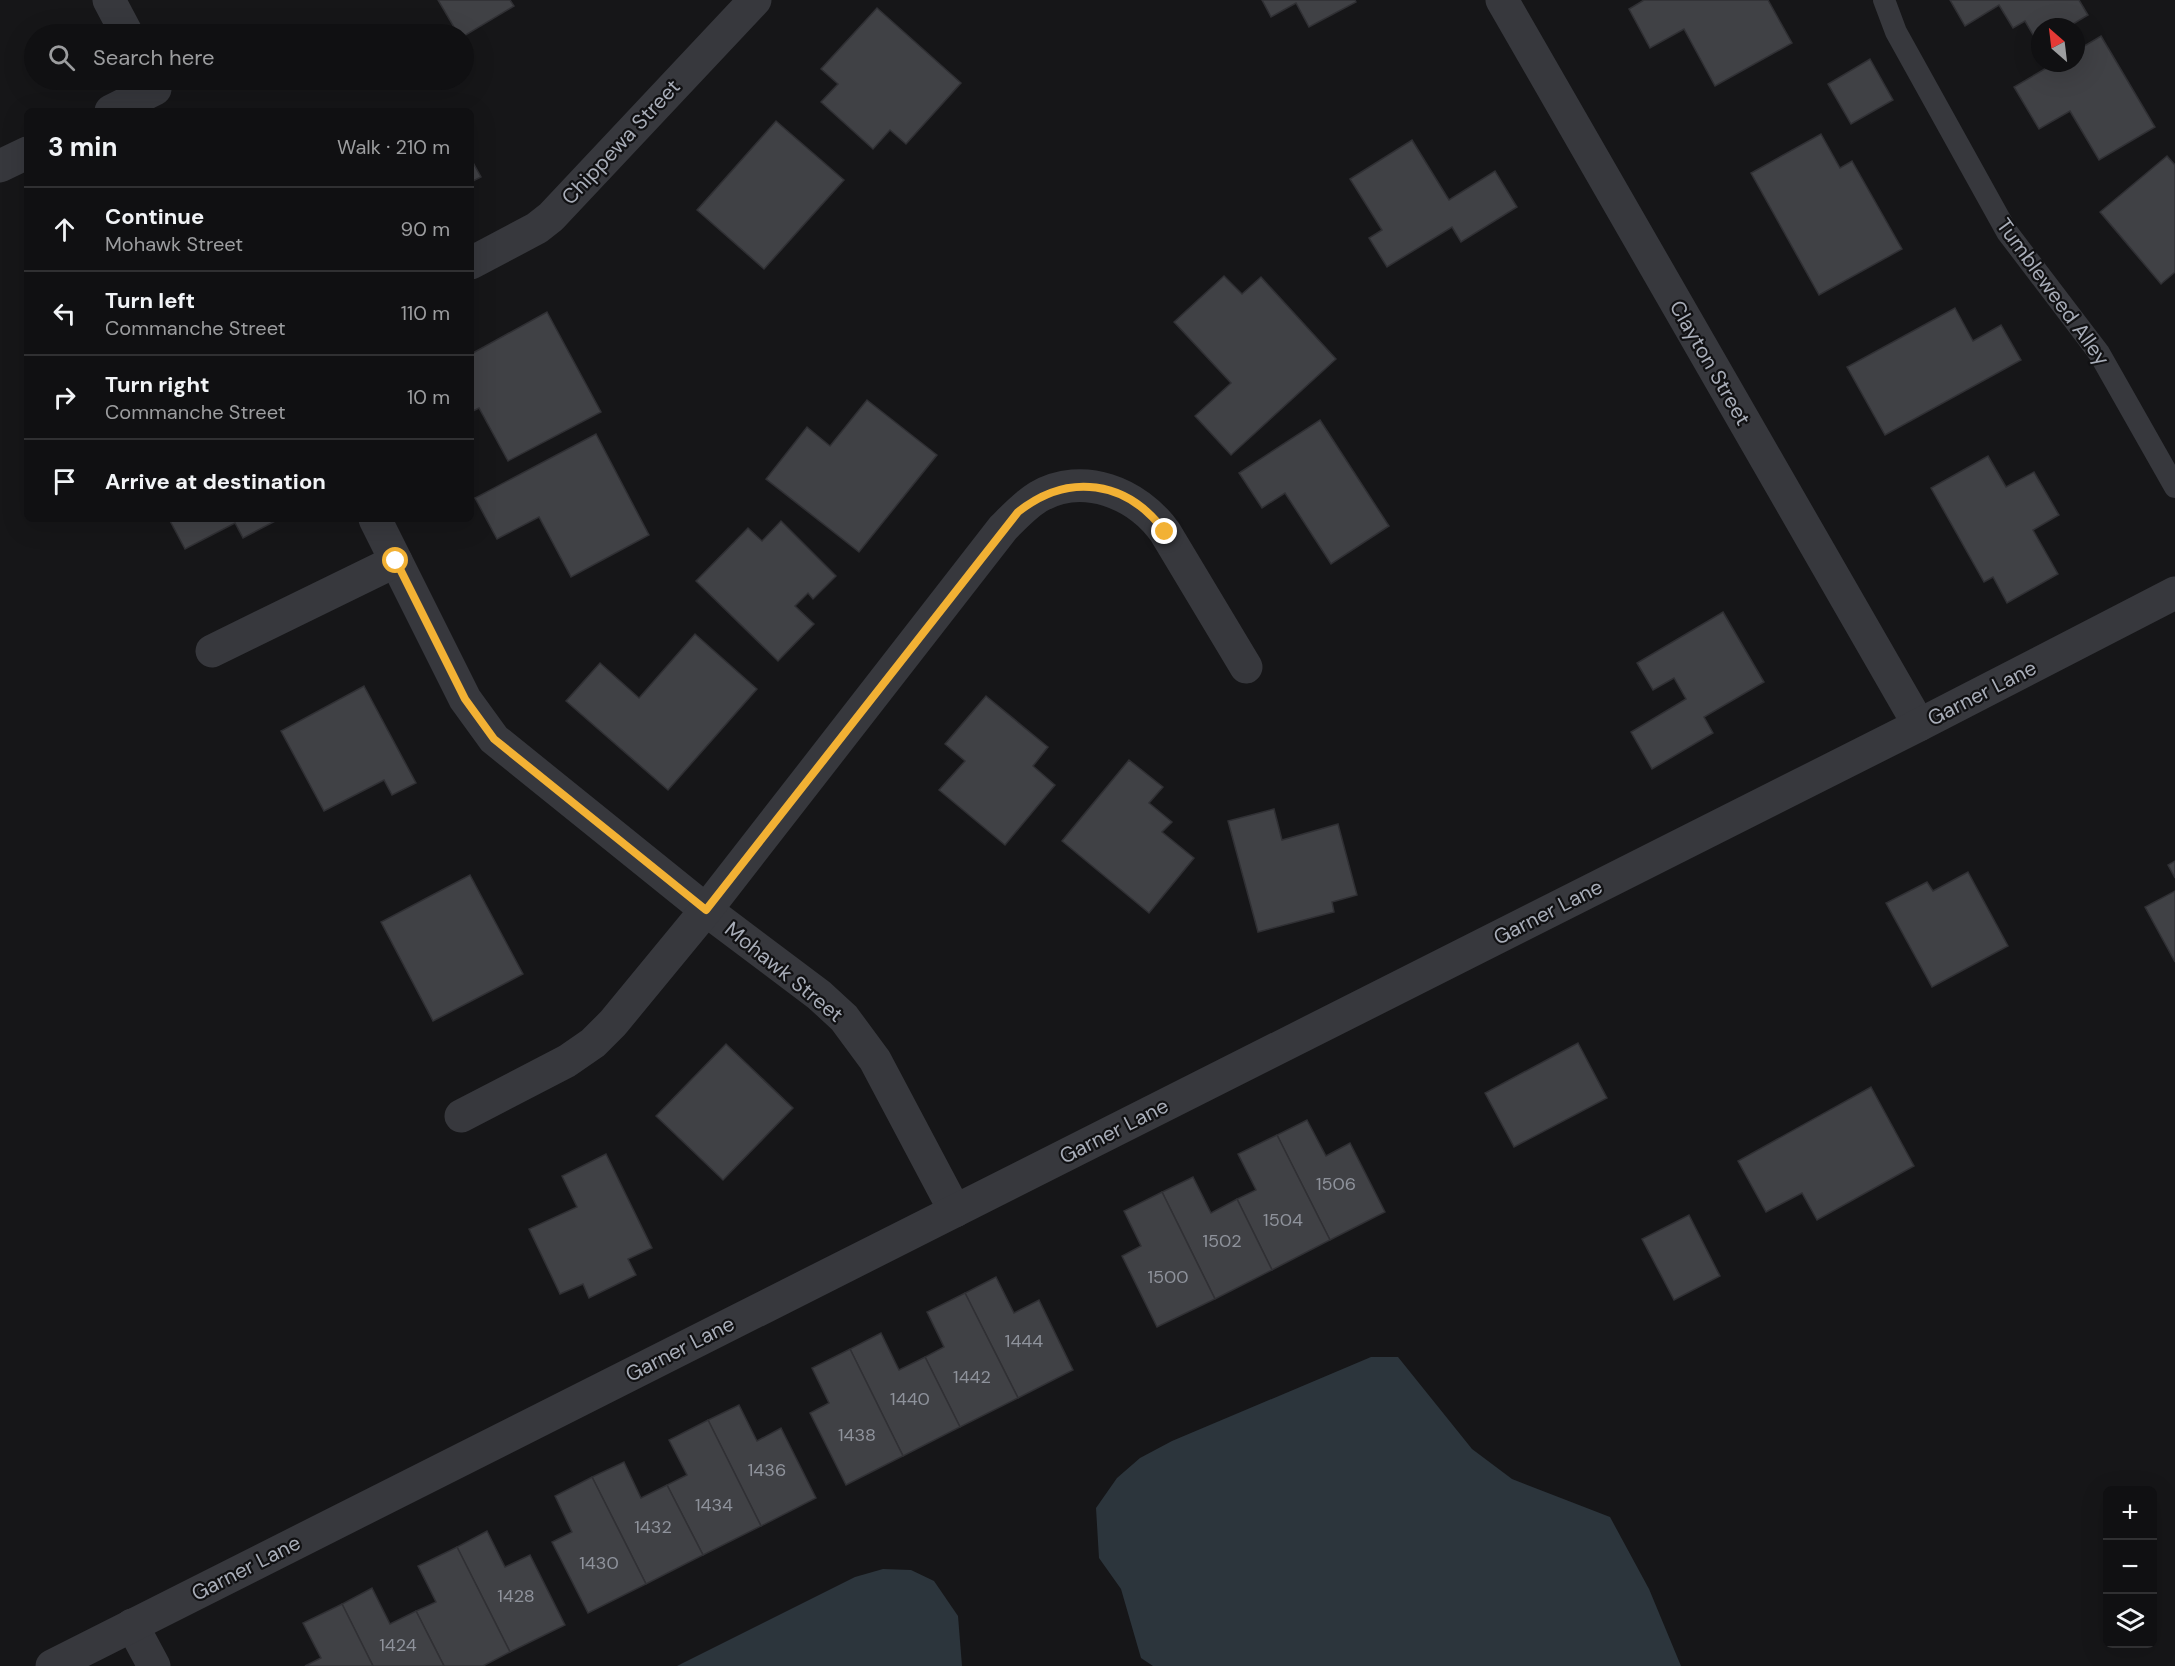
<!DOCTYPE html>
<html lang="en">
<head>
<meta charset="utf-8">
<style>
	:root { --surface:#101012; --page:#1e1e20; --text:#f1f3f6; --muted:#9c9d9f; --line:#303032 }
	body { margin:0; font-family:"DM Sans",sans-serif; background:var(--page); color:var(--text) }
	.controls { position:absolute; right:18px; bottom:18px; display:grid; overflow:hidden; border-radius:9px; box-shadow:0 6px 24px #0002 }
	.controls button { width:54px; height:54px; display:grid; place-items:center; padding:0; border:0; border-bottom:2px solid var(--line); background:var(--surface); color:var(--text); font:30px sans-serif }
	.compass { position:absolute; left:2031px; top:18px; width:54px; height:54px; border-radius:50%; background:var(--surface); box-shadow:0 6px 24px #0002; rotate:332deg }
	.stop { position:absolute; width:18px; height:18px; margin:-14px; border:4px solid #f2b134; border-radius:50%; background:#fff }
	.stop.end { background:#f2b134; border-color:#fff; box-shadow:0 2px 6px #0008 }
	.list { margin:0; padding:0; list-style:none }
	h2 { display:flex; justify-content:space-between; align-items:center; height:78px; margin:0; padding:0 24px; font-size:26px }
	h2 small { font-size:20px; font-weight:400; color:var(--muted) }
	.list li { display:grid; grid-template-columns:39px 1fr auto; gap:18px; align-items:center; box-sizing:border-box; height:84px; padding:0 24px; border-top:2px solid var(--line) }
	.list b { display:block; font-size:22px; white-space:nowrap }
	.list p { margin:0; font-size:20px; white-space:nowrap; color:var(--muted) }
	.list em { font-size:20px; font-style:normal; color:var(--muted) }
	.icon { flex:none; width:33px; height:33px; fill:none; stroke:currentColor; stroke-width:2; stroke-linecap:round; stroke-linejoin:round }
	.map { position:relative; flex:none; width:2175px; height:1666px; overflow:hidden }
	.search { position:absolute; background:var(--surface); box-shadow:0 6px 24px #0002; left:24px; top:24px; width:450px; height:66px; display:flex; align-items:center; gap:15px; box-sizing:border-box; padding:0 21px; border-radius:33px; color:var(--muted); font-size:22px }
	.panel { position:absolute; background:var(--surface); box-shadow:0 6px 24px #0002; left:24px; top:108px; width:450px; height:414px; border-radius:9px }
	.map>svg:first-child { display:block }
	.water { fill:#2c353c }
	.building { fill:#404145; stroke:#303034; stroke-width:1.5 }
	.lines { fill:none; stroke-linecap:round; stroke-linejoin:round }
	.service { stroke:#37383d; stroke-width:22 }
	.minor { stroke:#37383d; stroke-width:33 }
	.route { stroke:#f2b134; stroke-width:8 }
	.labels { text-anchor:middle; stroke-width:4.5; stroke-linejoin:round; paint-order:stroke }
	.number-label { font-size:18px; fill:#8e929b }
	.street-label { font-size:21px; fill:#a8adb8; stroke:#111113 }
</style>
</head>
<body>
<div class="map">
<svg width="2175" height="1666" viewBox="0 0 2175 1666">
	<rect width="100%" height="100%" fill="#161618"/>
	<g class="water">
		<path d="M1371,1357H1398L1472,1449L1512,1479L1610,1517L1649,1589L1681,1666H1153L1141,1658L1121,1589L1099,1558L1096,1508L1117,1478L1140,1458L1172,1441Z"/>
		<path d="M883,1569L911,1570L934,1581L958,1616L962,1666H677L855,1577Z"/>
	</g>
	<g class="building">
		<path d="M438,0H510L514,6L464,36L458,34Z"/>
		<path d="M1262,0H1355L1356,2L1309,27L1296,3L1271,17Z"/>
		<path d="M1644,0H1768L1792,43L1715,86L1684,29L1650,48L1629,9Z"/>
		<path d="M1950,0H2079L2088,15L2068,27H2040L2039,45L2025,21L2013,28L1999,5L1965,26Z"/>
		<path d="M877,8L961,83L906,144L890,130L873,149L821,102L838,84L821,69Z"/>
		<path d="M2101,36L2155,127L2099,160L2070,111L2039,129L2014,87L2055,63H2076V51Z"/>
		<path d="M1870,59L1893,100L1851,124L1828,84Z"/>
		<path d="M776,121L844,180L764,269L697,210Z"/>
		<path d="M1821,134L1840,168L1852,161L1902,249L1819,295L1751,173Z"/>
		<path d="M1412,140L1449,200L1495,171L1517,207L1461,242L1452,227L1387,267L1369,238L1382,230L1350,179Z"/>
		<path d="M2167,156L2175,165V272L2161,284L2100,212Z"/>
		<path d="M471,159L481,177L471,182Z"/>
		<path d="M1224,276L1242,294L1261,277L1336,359L1231,455L1195,416L1231,383L1174,322Z"/>
		<path d="M1955,308L1973,341L2001,325L2021,360L1885,435L1847,367Z"/>
		<path d="M547,312L601,412L508,461L479,408L471,412V354Z"/>
		<path d="M867,400L937,455L859,552L766,479L807,427L830,446Z"/>
		<path d="M1320,420L1389,526L1331,564L1285,493L1262,508L1239,473Z"/>
		<path d="M596,434L649,535L571,577L539,517L497,539L475,498Z"/>
		<path d="M1988,456L2006,487L2034,472L2059,515L2033,530L2058,574L2007,603L1993,577L1984,582L1931,488Z"/>
		<path d="M169,519H279L243,538L235,523L185,549Z"/>
		<path d="M781,521L836,576L813,599L808,593L795,606L814,624L778,661L696,581L748,528L762,541Z"/>
		<path d="M1723,612L1764,682L1704,717L1713,733L1652,769L1631,732L1686,699L1674,678L1653,690L1637,663Z"/>
		<path d="M695,634L757,689L668,790L566,701L600,663L639,698Z"/>
		<path d="M364,686L416,783L392,795L384,780L324,811L281,731Z"/>
		<path d="M986,696L1048,747L1033,766L1055,785L1005,845L939,790L965,761L945,744Z"/>
		<path d="M1129,760L1163,787L1149,803L1172,822L1162,832L1194,858L1149,913L1062,841Z"/>
		<path d="M1274,809L1282,840L1338,824L1357,895L1332,902L1334,912L1258,932L1228,821Z"/>
		<path d="M2175,861V878L2168,865Z"/>
		<path d="M1968,872L2008,946L1932,987L1886,903L1927,882L1933,891Z"/>
		<path d="M470,875L523,974L433,1021L381,922Z"/>
		<path d="M2175,891V962L2145,907Z"/>
		<path d="M1578,1043L1607,1098L1514,1147L1485,1093Z"/>
		<path d="M726,1044L793,1108L723,1180L656,1116Z"/>
		<path d="M1871,1087L1914,1166L1817,1220L1802,1193L1766,1212L1738,1161Z"/>
		<path d="M1307,1120L1326,1156L1350,1143L1385,1212L1330,1240L1277,1135Z"/>
		<path d="M1277,1135L1330,1240L1272,1270L1237,1199L1256,1190L1238,1154Z"/>
		<path d="M606,1154L652,1248L628,1259L636,1275L589,1298L583,1284L560,1294L529,1229L577,1207L562,1176Z"/>
		<path d="M1193,1177L1211,1213L1237,1199L1272,1270L1215,1299L1162,1192Z"/>
		<path d="M1162,1192L1215,1299L1157,1327L1122,1256L1141,1246L1124,1211Z"/>
		<path d="M1689,1215L1720,1276L1674,1300L1642,1239Z"/>
		<path d="M996,1277L1014,1313L1039,1300L1073,1370L1018,1398L965,1293Z"/>
		<path d="M965,1293L1018,1398L960,1427L925,1357L944,1347L927,1312Z"/>
		<path d="M881,1333L899,1370L925,1357L960,1427L903,1456L850,1349Z"/>
		<path d="M850,1349L903,1456L846,1485L810,1413L829,1403L812,1368Z"/>
		<path d="M739,1405L757,1441L781,1428L816,1498L761,1526L708,1420Z"/>
		<path d="M708,1420L761,1526L703,1555L667,1485L687,1475L669,1440Z"/>
		<path d="M624,1462L641,1498L667,1485L703,1555L646,1584L592,1477Z"/>
		<path d="M592,1477L646,1584L588,1613L552,1542L572,1532L555,1496Z"/>
		<path d="M487,1531L505,1567L530,1555L565,1625L510,1652L457,1547Z"/>
		<path d="M457,1547L510,1652L483,1666H444L416,1611L436,1602L418,1566Z"/>
		<path d="M372,1588L390,1624L416,1611L444,1666H373L342,1604Z"/>
		<path d="M342,1604L373,1666H305L321,1658L303,1623Z"/>
	</g>
	<g class="lines">
		<path class="service" d="M1884,0L1896,32L2007,232L2099,353L2175,487"/>
		<g class="minor">
			<path d="M109,0L127,34"/>
			<path d="M1502,0L1919,725"/>
			<path d="M111,111L155,89"/>
			<path d="M0,166L27,153"/>
			<path d="M471,263L537,228L551,217L755,0"/>
			<path d="M375,519L465,699L494,739L706,910L819,995L844,1018L875,1060L955,1211"/>
			<path d="M212,651L396,561"/>
			<path d="M461,1116L567,1061L593,1043L613,1023L706,910L1003,528C1014,517 1025,505 1038,497C1083,471 1137,493 1165,532L1246,667"/>
			<path d="M132,1625L154,1666"/>
			<path d="M52,1666L1919,725L2175,593"/>
		</g>
	</g>
	<g class="lines">
		<path class="route" d="M396,561L465,699L494,739L706,910L1018,512C1068,472 1127,480 1165,532"/>
	</g>
	<g class="labels">
		<g class="number-label">
			<text x="1336" y="1190">1506</text>
			<text x="1283" y="1226">1504</text>
			<text x="1222" y="1247">1502</text>
			<text x="1168" y="1283">1500</text>
			<text x="1024" y="1347">1444</text>
			<text x="972" y="1383">1442</text>
			<text x="910" y="1405">1440</text>
			<text x="857" y="1441">1438</text>
			<text x="767" y="1476">1436</text>
			<text x="714" y="1511">1434</text>
			<text x="653" y="1533">1432</text>
			<text x="599" y="1569">1430</text>
			<text x="516" y="1602">1428</text>
			<text x="398" y="1651">1424</text>
		</g>
		<g class="street-label">
			<text transform="translate(621 142) rotate(-47)" y="7">Chippewa Street</text>
			<text transform="translate(2053 292) rotate(54)" y="7">Tumbleweed Alley</text>
			<text transform="translate(1710 363) rotate(60)" y="7">Clayton Street</text>
			<text transform="translate(1982 693) rotate(-27)" y="7">Garner Lane</text>
			<text transform="translate(1548 912) rotate(-27)" y="7">Garner Lane</text>
			<text transform="translate(784 972) rotate(39)" y="7">Mohawk Street</text>
			<text transform="translate(1114 1131) rotate(-27)" y="7">Garner Lane</text>
			<text transform="translate(680 1349) rotate(-27)" y="7">Garner Lane</text>
			<text transform="translate(246 1568) rotate(-27)" y="7">Garner Lane</text>
		</g>
	</g>
</svg>
<div class="controls">
<button>+</button>
<button>−</button>
<button><svg class="icon" aria-label="layers" viewBox="0 0 24 24"><path d="M12 4l9 5-9 5-9-5zM3 14l9 5 9-5"/></svg></button>
</div>
<svg class="compass" viewBox="-18 -18 36 36"><path d="M0-13l5 13h-10z" fill="#e53935"/><path d="M0 13l5-13h-10z" fill="#9c9d9f"/></svg>
<div class="stop" style="left:396px;top:561px"></div>
<div class="stop end" style="left:1165px;top:532px"></div>
<div class="search"><svg class="icon" aria-label="search" viewBox="0 0 24 24"><circle cx="10" cy="10" r="6"/><path d="M15 15l6 6"/></svg>Search here</div>
<section class="panel">
<h2>3 min<small>Walk · 210 m</small></h2>
<ul class="list">
<li><svg class="icon" aria-label="ahead" viewBox="0 0 24 24"><path d="M12 20V5M6 11l6-6 6 6"/></svg><div><b>Continue</b><p>Mohawk Street</p></div><em>90 m</em></li>
<li><svg class="icon" aria-label="left" viewBox="0 0 24 24"><path d="M17 20v-9H6M10 6l-5 5 5 5"/></svg><div><b>Turn left</b><p>Commanche Street</p></div><em>110 m</em></li>
<li><svg class="icon" aria-label="right" viewBox="0 0 24 24"><path d="M7 20v-9h11M14 6l5 5-5 5"/></svg><div><b>Turn right</b><p>Commanche Street</p></div><em>10 m</em></li>
<li><svg class="icon" aria-label="arrive" viewBox="0 0 24 24"><path d="M6 21V4h12l-3 4 3 4H6"/></svg><div><b>Arrive at destination</b></div></li>
</ul>
</section>
</div>
</body>
</html>
